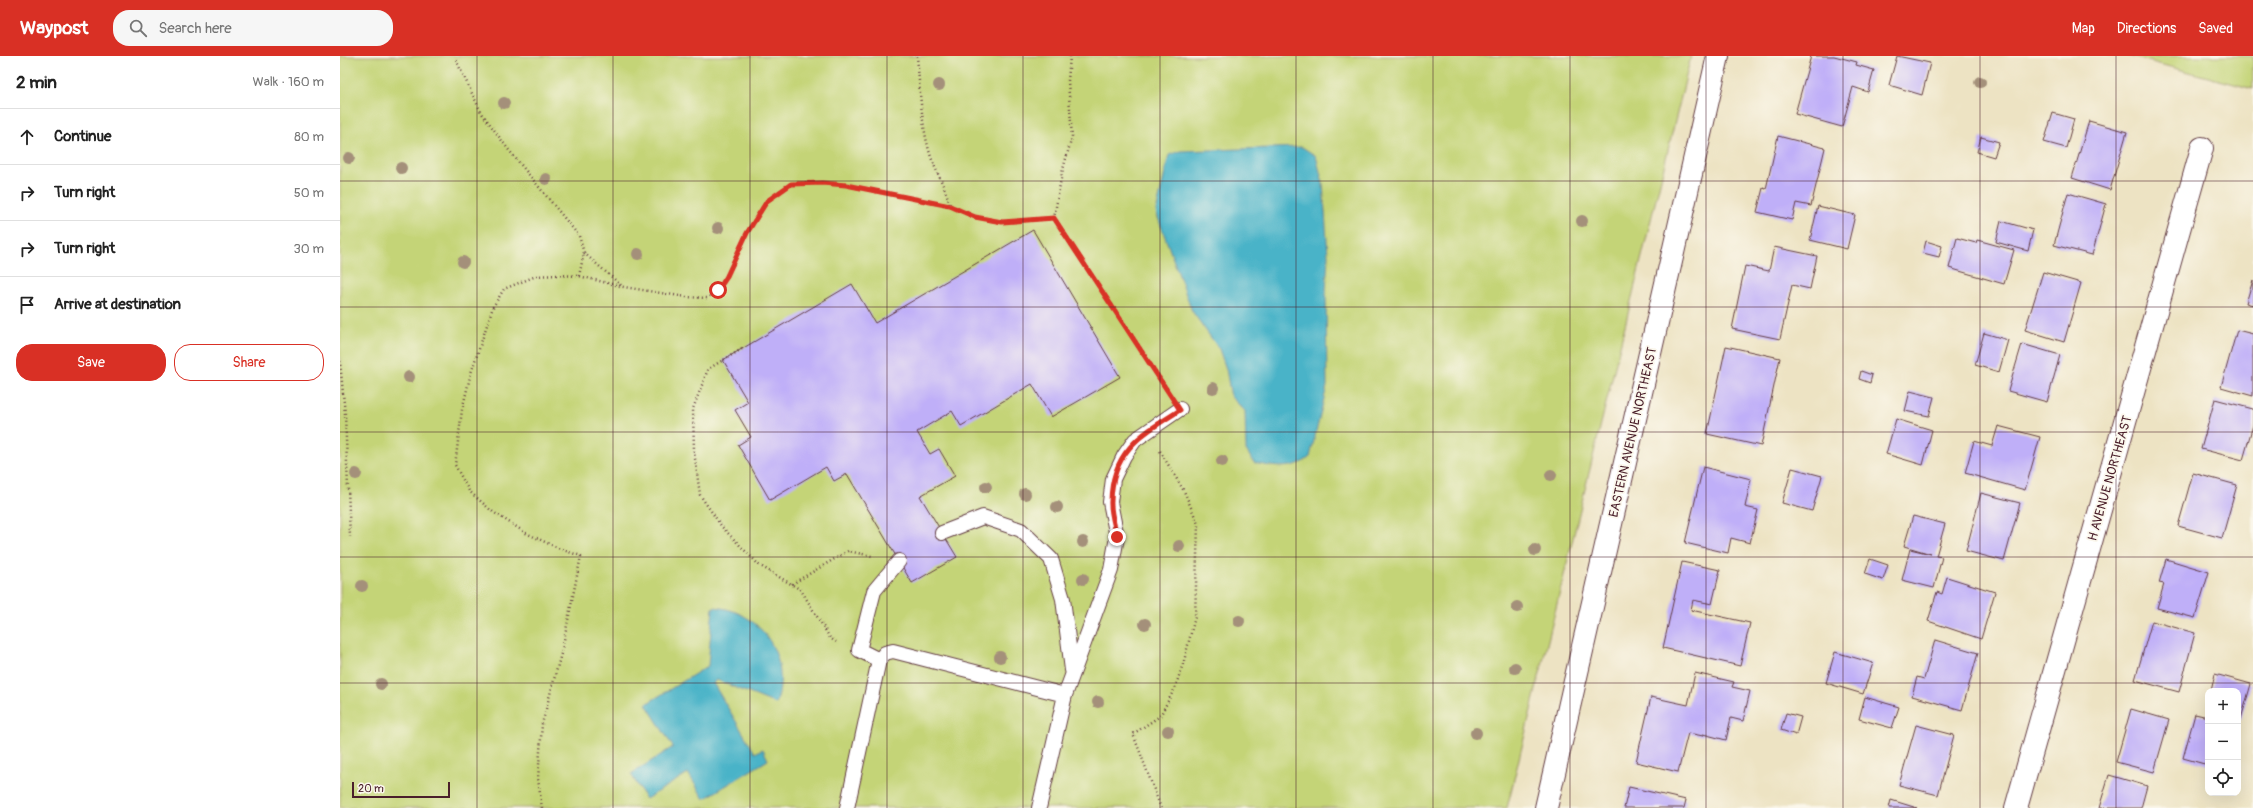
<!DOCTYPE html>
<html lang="en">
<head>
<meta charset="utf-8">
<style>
	:root { --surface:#fff; --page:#f6f6f6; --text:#222; --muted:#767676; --line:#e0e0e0; --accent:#d93025 }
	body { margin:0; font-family:Pangolin,sans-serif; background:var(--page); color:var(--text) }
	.controls { position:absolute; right:12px; bottom:12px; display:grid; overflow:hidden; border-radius:8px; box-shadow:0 4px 16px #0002 }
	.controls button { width:36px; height:36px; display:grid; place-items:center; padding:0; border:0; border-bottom:1px solid var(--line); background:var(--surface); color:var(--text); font:20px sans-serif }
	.scale { position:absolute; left:12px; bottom:10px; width:98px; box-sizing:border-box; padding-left:4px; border:2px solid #4a1f2b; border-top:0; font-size:11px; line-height:14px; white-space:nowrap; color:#4a1f2b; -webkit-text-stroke:3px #fbf7ec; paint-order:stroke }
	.stop { position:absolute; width:12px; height:12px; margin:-9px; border:3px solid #d93025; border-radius:50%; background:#fff }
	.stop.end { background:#d93025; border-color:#fff; box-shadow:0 1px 4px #0008 }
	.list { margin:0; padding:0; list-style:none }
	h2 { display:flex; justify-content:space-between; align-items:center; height:52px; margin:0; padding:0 16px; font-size:17px }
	h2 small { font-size:13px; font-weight:400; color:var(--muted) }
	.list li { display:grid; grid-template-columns:26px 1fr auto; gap:12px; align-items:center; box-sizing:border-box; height:56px; padding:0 16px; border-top:1px solid var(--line) }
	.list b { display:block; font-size:15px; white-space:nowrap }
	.list em { font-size:13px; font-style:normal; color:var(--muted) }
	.actions { display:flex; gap:8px; padding:12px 16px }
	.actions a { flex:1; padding:9px 0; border:1px solid var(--accent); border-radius:16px; text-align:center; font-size:14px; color:var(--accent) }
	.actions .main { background:var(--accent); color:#fff }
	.icon { flex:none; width:22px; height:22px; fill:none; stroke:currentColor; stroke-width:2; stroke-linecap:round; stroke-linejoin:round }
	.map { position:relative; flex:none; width:1913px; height:752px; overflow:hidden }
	header { display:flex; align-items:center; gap:24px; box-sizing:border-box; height:56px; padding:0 20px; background:var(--accent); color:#fff }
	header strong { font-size:19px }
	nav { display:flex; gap:22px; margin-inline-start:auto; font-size:14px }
	.search { width:280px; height:36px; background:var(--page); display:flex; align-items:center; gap:10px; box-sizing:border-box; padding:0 14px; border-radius:16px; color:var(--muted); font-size:15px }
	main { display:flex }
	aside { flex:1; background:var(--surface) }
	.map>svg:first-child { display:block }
	.green { fill:#c4d477; stroke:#877a51 }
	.water { fill:#4ab3c8; stroke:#4a697a }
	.building { fill:#bfaff8 }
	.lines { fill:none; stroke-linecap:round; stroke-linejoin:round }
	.lane-casing { stroke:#623c42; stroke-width:16 }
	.street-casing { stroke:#623c42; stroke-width:24 }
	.path { stroke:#623c42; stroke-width:2.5; stroke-dasharray:1 3; stroke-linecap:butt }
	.lane { stroke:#fff; stroke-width:14 }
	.street { stroke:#fff; stroke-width:22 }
	.tree { fill:#a4907a }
	.route { stroke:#d93025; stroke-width:5 }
	.grid { fill:none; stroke:#4a1f2b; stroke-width:1; stroke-opacity:0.55 }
	.labels { text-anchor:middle; stroke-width:3.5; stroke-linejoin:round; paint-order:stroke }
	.street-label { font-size:13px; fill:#4a1f2b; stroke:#fbf7ec }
</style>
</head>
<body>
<header>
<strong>Waypost</strong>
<div class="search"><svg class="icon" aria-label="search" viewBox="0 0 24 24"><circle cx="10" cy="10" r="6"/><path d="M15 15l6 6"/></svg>Search here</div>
<nav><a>Map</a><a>Directions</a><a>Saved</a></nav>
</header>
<main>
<aside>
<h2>2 min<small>Walk · 160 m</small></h2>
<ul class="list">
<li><svg class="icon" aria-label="ahead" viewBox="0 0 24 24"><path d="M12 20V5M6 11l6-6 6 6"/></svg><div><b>Continue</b></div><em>80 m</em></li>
<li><svg class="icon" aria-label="right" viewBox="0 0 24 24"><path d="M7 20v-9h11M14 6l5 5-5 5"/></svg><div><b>Turn right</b></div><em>50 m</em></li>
<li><svg class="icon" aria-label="right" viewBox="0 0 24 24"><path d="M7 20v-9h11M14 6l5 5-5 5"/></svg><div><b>Turn right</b></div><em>30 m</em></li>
<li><svg class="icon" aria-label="arrive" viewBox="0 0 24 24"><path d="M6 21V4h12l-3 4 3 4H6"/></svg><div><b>Arrive at destination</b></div></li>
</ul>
<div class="actions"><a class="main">Save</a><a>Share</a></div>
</aside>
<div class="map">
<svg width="1913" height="752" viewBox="0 0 1913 752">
	<rect width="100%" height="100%" fill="#fbf7ec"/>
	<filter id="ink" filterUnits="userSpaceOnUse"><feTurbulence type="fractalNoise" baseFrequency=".025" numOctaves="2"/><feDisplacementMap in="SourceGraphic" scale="8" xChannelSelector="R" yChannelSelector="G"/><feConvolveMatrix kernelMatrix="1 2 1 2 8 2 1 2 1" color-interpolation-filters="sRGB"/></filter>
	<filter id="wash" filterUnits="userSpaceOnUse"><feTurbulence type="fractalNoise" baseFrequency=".012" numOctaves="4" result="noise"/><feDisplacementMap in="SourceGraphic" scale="16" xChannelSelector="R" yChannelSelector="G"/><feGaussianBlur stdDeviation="0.9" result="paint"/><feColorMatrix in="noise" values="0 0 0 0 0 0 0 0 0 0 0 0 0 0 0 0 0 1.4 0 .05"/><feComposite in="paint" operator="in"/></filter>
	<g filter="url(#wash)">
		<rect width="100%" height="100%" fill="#ede3c3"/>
		<g class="green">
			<path d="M0,0H1351L1167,752H0Z"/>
			<path d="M1789,0H1913V33Z"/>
		</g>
		<g class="water">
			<path d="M962,91L976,100L983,128L988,199L986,236L987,330L970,401C953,415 934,411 914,407L906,394L905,355L891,341L886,313L879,293L852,255L816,156L829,99L840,95Z"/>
			<path d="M373,551C422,554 452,603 436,648L377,624L373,627L415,697L423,693L428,704L364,743L348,717L306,743L291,718L333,691L306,648L368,610Z"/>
		</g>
		<g id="blocks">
			<g class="building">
				<path d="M1471,0H1494L1517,6L1516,9L1534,14L1528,36L1513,31L1502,71L1455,58Z"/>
				<path d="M1557,0L1590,7L1582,39L1549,29Z"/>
				<path d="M1713,57L1734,63L1726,92L1704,86Z"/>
				<path d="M1749,65L1787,76L1770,134L1732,122Z"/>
				<path d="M1438,80L1485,92L1471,150L1456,147L1452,164L1417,156L1423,132L1426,133Z"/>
				<path d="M1641,81L1659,86L1654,101L1637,96Z"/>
				<path d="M1728,137L1766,148L1752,199L1714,189Z"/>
				<path d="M1478,150L1515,159L1507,193L1470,184Z"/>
				<path d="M1661,165L1693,174L1688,195L1656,186Z"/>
				<path d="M693,174L780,321L711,361L692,328L621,370L612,355L577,376L590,398L599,393L615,420L580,440L617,501L572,527L507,418L494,425L486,411L430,444L398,389L411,381L395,354L408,346L383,304L512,228L535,267Z"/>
				<path d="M1617,182L1636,187L1637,184L1674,194L1664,228L1609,212Z"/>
				<path d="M1586,185L1602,190L1599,201L1583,197Z"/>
				<path d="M1434,191L1477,200L1470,233L1452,229L1440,283L1392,273L1405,210L1429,215Z"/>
				<path d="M1703,216L1741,227L1724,286L1685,274Z"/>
				<path d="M1913,224V249L1906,247Z"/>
				<path d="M1897,274L1913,278V340L1881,331Z"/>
				<path d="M1644,277L1668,284L1659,316L1635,309Z"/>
				<path d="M1682,288L1720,299L1707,346L1668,335Z"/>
				<path d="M1386,290L1440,302L1421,390L1367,378Z"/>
				<path d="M1521,315L1532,319L1530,327L1519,323Z"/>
				<path d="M1570,335L1594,341L1589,360L1565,355Z"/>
				<path d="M1875,343L1913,353V369L1903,404L1861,393Z"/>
				<path d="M1556,363L1592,374L1583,409L1546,398Z"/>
				<path d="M1658,370L1700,381L1685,434L1625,417L1634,385L1652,390Z"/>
				<path d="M1363,411L1411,423L1405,451L1418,454L1410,487L1391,482L1388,497L1345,487Z"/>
				<path d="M1452,412L1482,420L1472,455L1442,447Z"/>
				<path d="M1853,417L1897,429L1882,482L1838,470Z"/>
				<path d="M1641,437L1680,447L1664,505L1626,495Z"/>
				<path d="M1573,460L1605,468L1596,500L1602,501L1594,532L1562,524L1570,493L1591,498L1564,490Z"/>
				<path d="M1530,503L1548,509L1543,524L1525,518Z"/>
				<path d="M1826,503L1869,516L1855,562L1817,552L1824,528L1819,527Z"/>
				<path d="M1342,506L1380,514L1372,548L1353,544L1351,554L1410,567L1400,610L1323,592Z"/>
				<path d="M1607,521L1655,536L1641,583L1588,565L1597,536L1602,538Z"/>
				<path d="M1812,565L1855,577L1839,636L1795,624Z"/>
				<path d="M1595,584L1638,597L1622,654L1572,640L1577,621L1584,623Z"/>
				<path d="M1495,596L1533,607L1523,638L1486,627Z"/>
				<path d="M1355,617L1394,626L1392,631L1410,635L1403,665L1391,662L1386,684L1363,678V680L1348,677L1338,716L1296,706L1311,641L1348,649Z"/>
				<path d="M1875,618L1911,628L1901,663L1898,662V635H1871Z"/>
				<path d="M1525,641L1559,651L1552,672L1519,663Z"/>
				<path d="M1791,653L1829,664L1814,716L1776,706Z"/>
				<path d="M1446,657L1461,661L1456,679L1441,674Z"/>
				<path d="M1855,658L1868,661V709L1843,702Z"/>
				<path d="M1576,669L1614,679L1598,739L1559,729Z"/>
				<path d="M1769,719L1807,730L1801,752H1759Z"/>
				<path d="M1289,731L1346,744L1344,752H1284Z"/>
				<path d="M1551,744L1577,752H1549Z"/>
			</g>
		</g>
	</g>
	<g filter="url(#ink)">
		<use href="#blocks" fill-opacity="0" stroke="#623c42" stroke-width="1"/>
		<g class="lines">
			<defs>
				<g id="lane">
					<path d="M602,477L643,461L681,474L711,503L723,543L732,614"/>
					<path d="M539,604L519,594L534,535L559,505"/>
					<path d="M507,752L539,604L545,597L553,595L725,639"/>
					<path d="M699,752L725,639L771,514L777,481L770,446L773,423L784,400L795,384L840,353"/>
				</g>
				<g id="street">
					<path d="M1206,752L1378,0"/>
					<path d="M1676,752L1862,92"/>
				</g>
			</defs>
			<use href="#lane" class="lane-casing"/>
			<use href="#street" class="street-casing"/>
			<g class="path">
				<path d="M577,0C580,33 581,70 591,101C597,118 606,132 610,150"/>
				<path d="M730,0L728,25L732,81L722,117L714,162L827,333"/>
				<path d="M116,4L141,56L168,93L239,180L244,197L239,220L240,221"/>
				<path d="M244,197L282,230"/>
				<path d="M402,293L368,313L353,353L354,395L360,439L382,471L419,509L461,534L490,582L496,586"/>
				<path d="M0,305L5,358L10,481"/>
				<path d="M820,395L844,435L858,468L855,561L844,605L835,632L820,660L793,678L821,752"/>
				<path d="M452,528L508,495L532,500"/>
				<path d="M202,752L198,723L202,668L222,594L241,500L220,493L186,477L153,456L129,435L115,409L122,354L131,317L153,251L164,233L196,220L217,219L239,220L284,231L346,241L367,242L378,234L386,222L407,177L427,145L451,128L482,127L506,129L610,150L635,161L663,166L714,162"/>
			</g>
			<use href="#lane" class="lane"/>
			<use href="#street" class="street"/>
		</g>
		<g class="tree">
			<circle cx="1640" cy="26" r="6"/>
			<circle cx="599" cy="29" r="6"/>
			<circle cx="164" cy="47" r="6"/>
			<circle cx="9" cy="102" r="6"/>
			<circle cx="61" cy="112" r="6"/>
			<circle cx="206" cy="123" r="6"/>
			<circle cx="1242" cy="165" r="6"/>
			<circle cx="378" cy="172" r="6"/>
			<circle cx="298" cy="198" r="6"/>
			<circle cx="123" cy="206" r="6"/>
			<circle cx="69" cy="321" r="6"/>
			<circle cx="873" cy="332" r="6"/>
			<circle cx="882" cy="405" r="6"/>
			<circle cx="16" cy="418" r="6"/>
			<circle cx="1211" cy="419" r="6"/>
			<circle cx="646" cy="431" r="6"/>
			<circle cx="685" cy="438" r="6"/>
			<circle cx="717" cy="451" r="6"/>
			<circle cx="743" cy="486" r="6"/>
			<circle cx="839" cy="490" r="6"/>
			<circle cx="1195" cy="494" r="6"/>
			<circle cx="743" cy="523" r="6"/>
			<circle cx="22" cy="530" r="6"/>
			<circle cx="1177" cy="551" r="6"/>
			<circle cx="899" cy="565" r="6"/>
			<circle cx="805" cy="568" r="6"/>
			<circle cx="660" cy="601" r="6"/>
			<circle cx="1175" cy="612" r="6"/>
			<circle cx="41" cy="628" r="6"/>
			<circle cx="758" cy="646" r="6"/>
			<circle cx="828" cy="675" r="6"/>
			<circle cx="1136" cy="677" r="6"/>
		</g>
	</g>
	<g class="lines" filter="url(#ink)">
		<path class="route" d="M378,234L386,222L407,177L427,145L451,128L482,127L506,129L610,150L635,161L662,166L714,162L840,354C802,378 772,394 771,445C770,456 775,470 777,481"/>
	</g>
	<path class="grid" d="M137,0V752M273,0V752M410,0V752M547,0V752M683,0V752M820,0V752M956,0V752M1093,0V752M1230,0V752M1366,0V752M1503,0V752M1640,0V752M1776,0V752M0,125H1913M0,251H1913M0,376H1913M0,501H1913M0,627H1913"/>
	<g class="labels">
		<g class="street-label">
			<text transform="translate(1292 376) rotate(-77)" y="5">EASTERN AVENUE NORTHEAST</text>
			<text transform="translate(1769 422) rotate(-74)" y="5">H AVENUE NORTHEAST</text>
		</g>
	</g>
</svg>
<div class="controls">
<button>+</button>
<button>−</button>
<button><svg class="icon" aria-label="locate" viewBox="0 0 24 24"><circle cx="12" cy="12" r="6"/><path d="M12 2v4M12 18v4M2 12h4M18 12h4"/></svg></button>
</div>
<div class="scale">20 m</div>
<div class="stop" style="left:378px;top:234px"></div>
<div class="stop end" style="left:777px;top:481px"></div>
</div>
</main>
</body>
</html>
